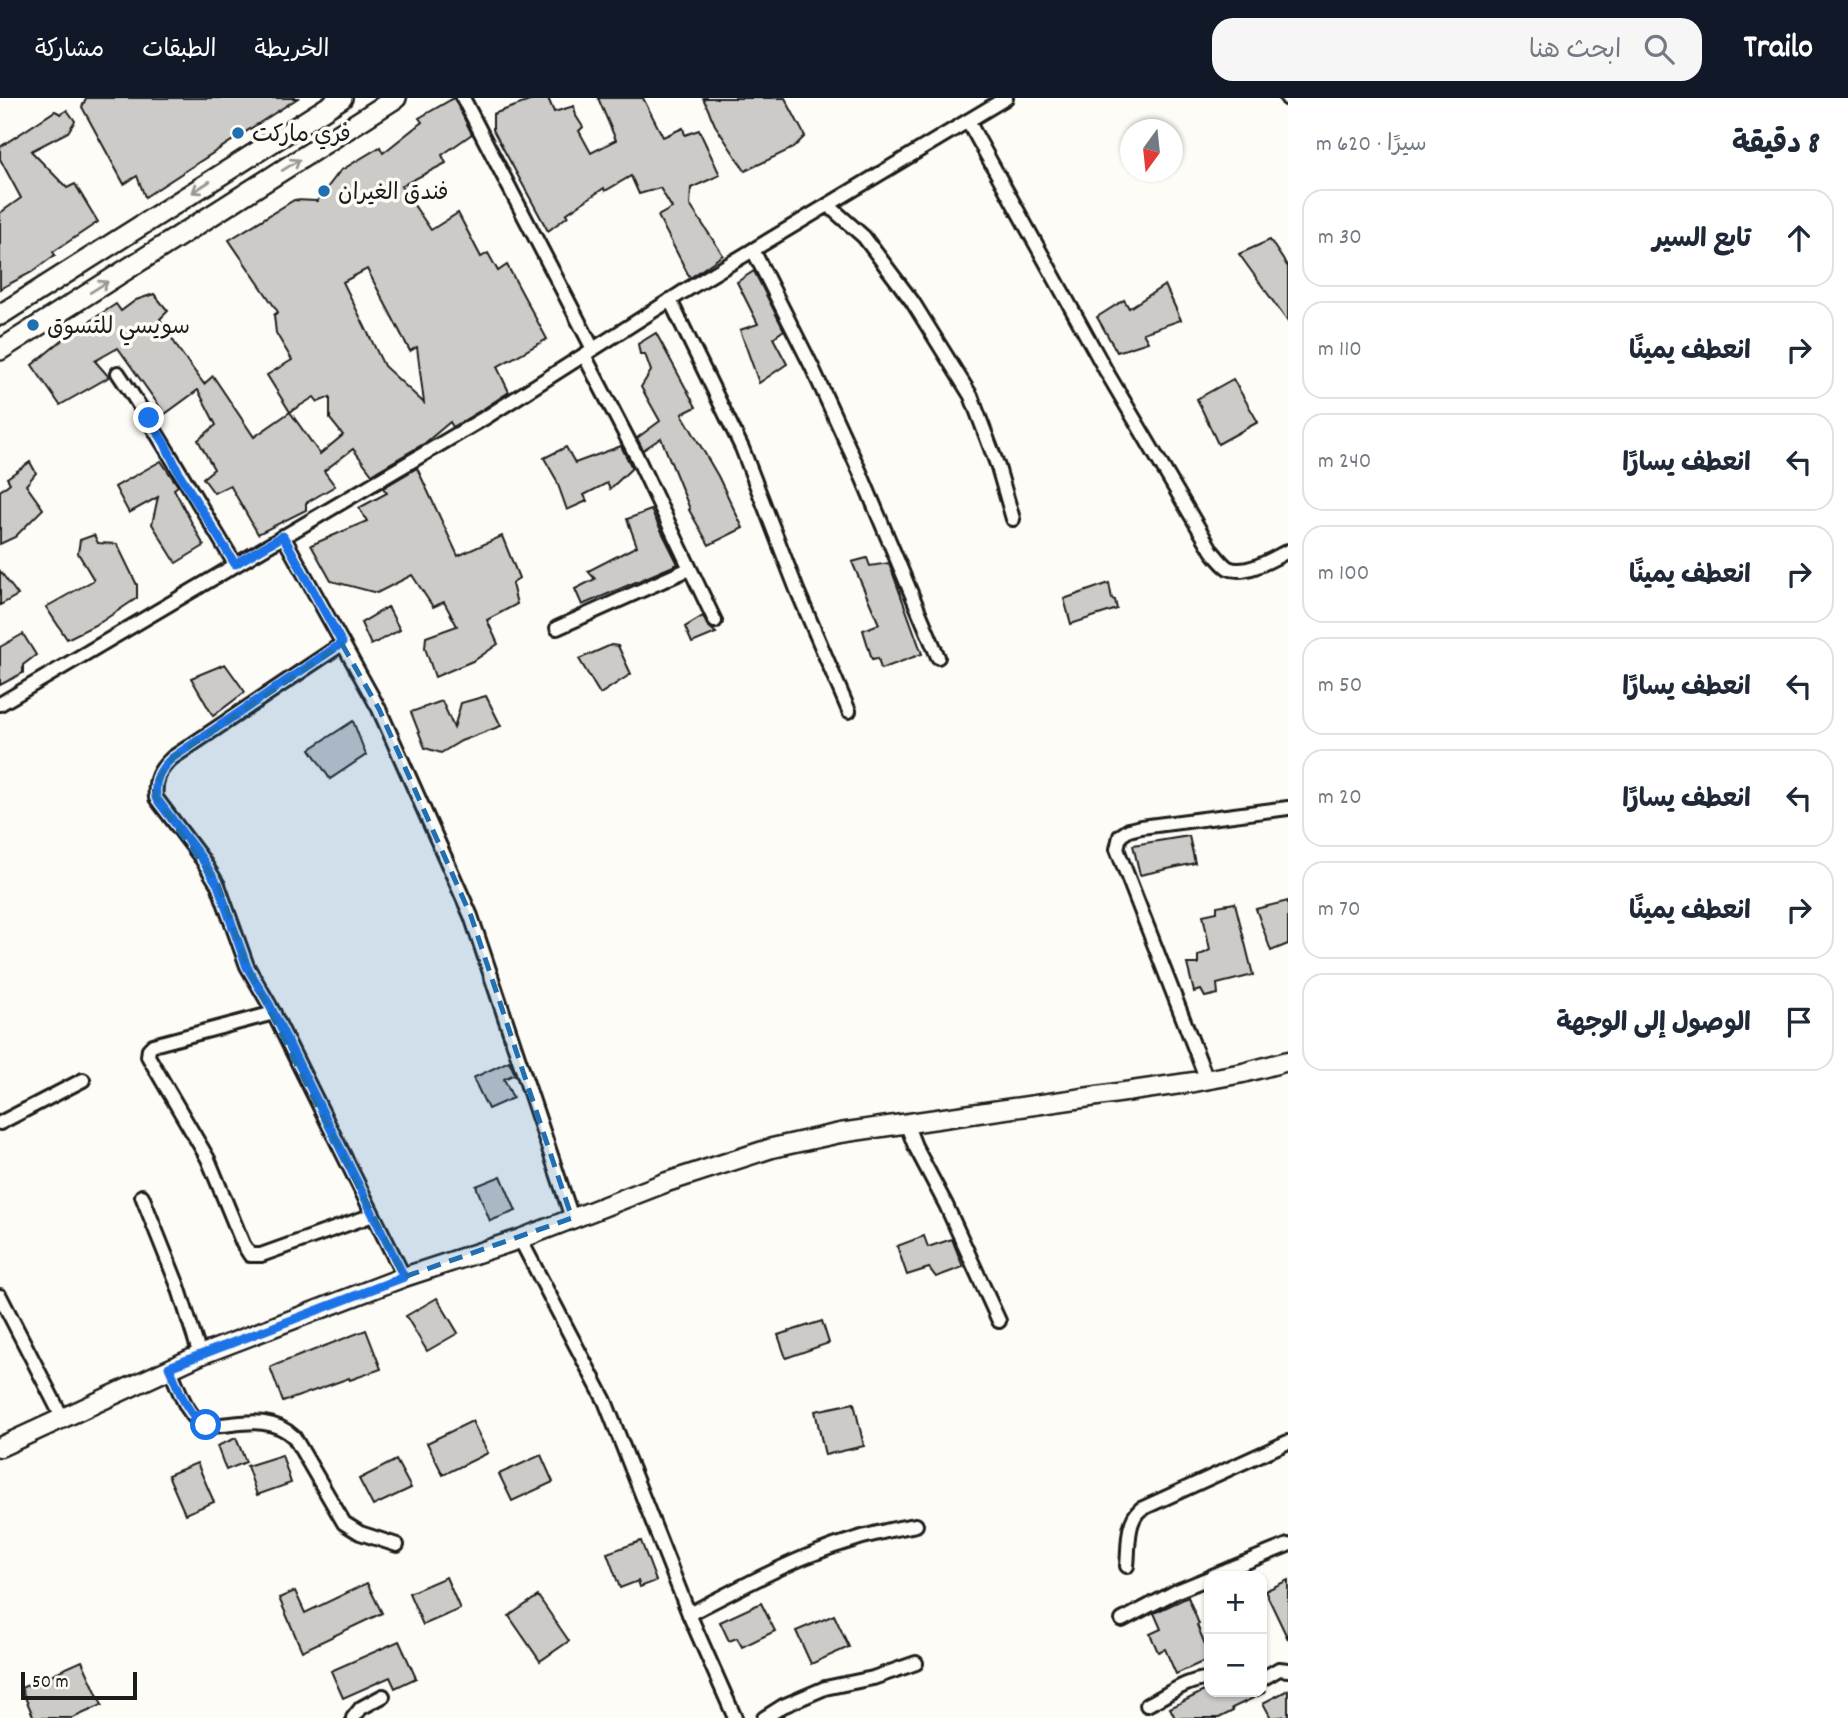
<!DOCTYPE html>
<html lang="ar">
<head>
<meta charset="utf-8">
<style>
	:root { --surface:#fff; --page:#f6f6f7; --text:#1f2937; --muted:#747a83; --line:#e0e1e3; --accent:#111827 }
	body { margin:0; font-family:Dekko,"Playpen Sans Arabic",sans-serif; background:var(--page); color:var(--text); direction:rtl }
	.controls { position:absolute; right:21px; bottom:21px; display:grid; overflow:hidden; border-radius:14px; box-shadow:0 2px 5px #0004 }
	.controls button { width:63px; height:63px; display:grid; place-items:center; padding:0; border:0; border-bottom:2px solid var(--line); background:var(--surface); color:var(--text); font:35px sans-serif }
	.compass { position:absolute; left:1120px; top:21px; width:63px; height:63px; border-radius:50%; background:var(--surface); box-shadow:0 2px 5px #0004; rotate:195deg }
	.scale { position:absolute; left:21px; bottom:18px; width:116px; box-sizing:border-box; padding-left:7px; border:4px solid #1c1c1c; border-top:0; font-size:19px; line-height:24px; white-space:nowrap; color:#1c1c1c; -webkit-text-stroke:5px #fdfcf7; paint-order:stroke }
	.stop { position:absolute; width:21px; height:21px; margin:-16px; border:5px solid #1a73e8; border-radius:50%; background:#fff }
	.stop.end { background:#1a73e8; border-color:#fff; box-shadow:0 2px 7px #0008 }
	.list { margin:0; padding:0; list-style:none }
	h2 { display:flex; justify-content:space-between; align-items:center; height:91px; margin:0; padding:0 28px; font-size:30px }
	h2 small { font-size:23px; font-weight:400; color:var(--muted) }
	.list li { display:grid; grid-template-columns:46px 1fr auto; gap:21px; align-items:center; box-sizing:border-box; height:98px; margin:0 14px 14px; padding:0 14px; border:2px solid var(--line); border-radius:21px }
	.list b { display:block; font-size:26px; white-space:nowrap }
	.list em { font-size:23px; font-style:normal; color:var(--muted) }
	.icon { flex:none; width:38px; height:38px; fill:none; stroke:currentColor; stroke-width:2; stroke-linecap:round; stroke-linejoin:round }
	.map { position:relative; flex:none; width:1288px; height:1620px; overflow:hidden; direction:ltr }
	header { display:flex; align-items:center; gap:42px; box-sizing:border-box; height:98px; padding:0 35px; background:var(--accent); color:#fff }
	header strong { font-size:33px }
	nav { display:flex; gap:38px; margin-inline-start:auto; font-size:24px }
	.search { width:490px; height:63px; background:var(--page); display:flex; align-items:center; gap:18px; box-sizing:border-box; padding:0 24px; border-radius:21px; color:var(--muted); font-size:26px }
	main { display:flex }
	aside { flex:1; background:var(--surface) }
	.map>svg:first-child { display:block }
	.building { fill:#cccbc8; stroke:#1c1c1c; stroke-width:2; fill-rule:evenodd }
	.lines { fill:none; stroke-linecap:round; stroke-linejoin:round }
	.street-casing { stroke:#1c1c1c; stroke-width:18 }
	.secondary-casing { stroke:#1c1c1c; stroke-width:23 }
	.primary-casing { stroke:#1c1c1c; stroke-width:24 }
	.street { stroke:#fdfcf7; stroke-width:12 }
	.secondary { stroke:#fdfcf7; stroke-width:18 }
	.primary { stroke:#fdfcf7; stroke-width:19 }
	.oneway { stroke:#989794 }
	.route { stroke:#1a73e8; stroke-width:9 }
	.marked { fill:#1f6fb2; fill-opacity:0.2; stroke:#1f6fb2; stroke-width:5; stroke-dasharray:14 9; stroke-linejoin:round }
	.poi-dot { fill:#1f6fb2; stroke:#fdfcf7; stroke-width:2.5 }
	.labels { text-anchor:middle; stroke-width:7; stroke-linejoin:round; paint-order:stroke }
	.poi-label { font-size:23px; fill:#1c1c1c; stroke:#fdfcf7; text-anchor:start }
</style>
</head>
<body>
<header>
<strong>Trailo</strong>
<div class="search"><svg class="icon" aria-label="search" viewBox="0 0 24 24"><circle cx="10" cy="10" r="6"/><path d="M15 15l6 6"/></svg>ابحث هنا</div>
<nav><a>الخريطة</a><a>الطبقات</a><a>مشاركة</a></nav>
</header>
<main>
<aside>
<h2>8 دقيقة<small>سيرًا · 620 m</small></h2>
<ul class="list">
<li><svg class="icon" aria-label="ahead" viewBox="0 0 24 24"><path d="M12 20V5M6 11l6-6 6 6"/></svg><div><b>تابع السير</b></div><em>30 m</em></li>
<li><svg class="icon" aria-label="right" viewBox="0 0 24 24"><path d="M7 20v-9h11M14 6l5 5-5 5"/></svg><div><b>انعطف يمينًا</b></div><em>110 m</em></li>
<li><svg class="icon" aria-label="left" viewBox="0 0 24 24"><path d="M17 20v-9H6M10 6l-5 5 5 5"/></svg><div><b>انعطف يسارًا</b></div><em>240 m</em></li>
<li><svg class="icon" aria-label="right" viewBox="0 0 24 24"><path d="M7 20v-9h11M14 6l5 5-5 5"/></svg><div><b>انعطف يمينًا</b></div><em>100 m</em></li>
<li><svg class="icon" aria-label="left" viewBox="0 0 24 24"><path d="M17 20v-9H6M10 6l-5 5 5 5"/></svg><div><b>انعطف يسارًا</b></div><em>50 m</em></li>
<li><svg class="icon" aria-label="left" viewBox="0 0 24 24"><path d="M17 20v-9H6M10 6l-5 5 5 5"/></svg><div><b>انعطف يسارًا</b></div><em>20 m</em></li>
<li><svg class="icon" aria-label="right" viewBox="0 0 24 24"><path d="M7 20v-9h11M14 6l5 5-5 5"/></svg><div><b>انعطف يمينًا</b></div><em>70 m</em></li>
<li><svg class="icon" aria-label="arrive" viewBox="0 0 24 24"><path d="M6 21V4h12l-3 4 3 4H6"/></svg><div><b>الوصول إلى الوجهة</b></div></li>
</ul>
</aside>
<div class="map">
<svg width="1288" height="1620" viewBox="0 0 1288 1620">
	<rect width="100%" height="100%" fill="#fdfcf7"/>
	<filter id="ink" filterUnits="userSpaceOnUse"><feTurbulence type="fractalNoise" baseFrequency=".0143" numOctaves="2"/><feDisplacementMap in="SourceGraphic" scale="14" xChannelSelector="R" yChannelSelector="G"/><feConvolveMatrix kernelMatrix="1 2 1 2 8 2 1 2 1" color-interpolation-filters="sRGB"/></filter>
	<g filter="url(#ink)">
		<g class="building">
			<path d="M86,0H298L145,99L137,78L124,86L82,9Z"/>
			<path d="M454,0L472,36L442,57L446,65L401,88L431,132L458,115L481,159L488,155L498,173L507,167L547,241L497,269L509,294L483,311L453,329L450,324L425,345L372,376L353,351L324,373L335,388L306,405V412L258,436L230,387L214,395L203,380L214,371L198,342L216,327L198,292L165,316L118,250L95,263L109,279L60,307L32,267L67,238L116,206L121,213L136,202L154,196L168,213L160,221L179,252L204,286L213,278L254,339L290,314L267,277L292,262L276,235L274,217L278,214L229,142L294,102L317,103L340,73L380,49L383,55L422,24L419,20ZM367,171L410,253L417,249L424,305L384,268L343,184ZM314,299L318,304L330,299V321L343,337L320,356L290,314Z"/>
			<path d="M538,0H548L554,14L574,8L576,18L583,29L579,33L591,55L616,42L598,0H643L663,39L683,30L685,37L699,32L720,77L691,90L690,107L723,157L690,180L658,118L672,110L660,90L639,96L631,78L605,93L604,90L566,116L568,118L548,133L493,32V16Z"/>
			<path d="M703,0H785L805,38L793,50L745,73L715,27Z"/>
			<path d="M67,12L75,23L68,34L31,53L67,90L75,86L98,124L53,154L55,157L32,174L0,191V115L21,100L0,61V49L55,13L61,16Z"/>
			<path d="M1270,142L1288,169V224L1239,156Z"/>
			<path d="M754,173L784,232L773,240L787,266L759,285L740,232L758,226L737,184Z"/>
			<path d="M1165,187L1181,222L1143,235L1148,244L1117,254L1097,219L1124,202L1129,210Z"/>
			<path d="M656,235L696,309L682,316L718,378L743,430L709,447L689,412L690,411L661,340L643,352L637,340L660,323L641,289L651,273L645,256H640L638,246Z"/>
			<path d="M1233,281L1258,324L1218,346L1197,301Z"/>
			<path d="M621,348L632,370L610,391L607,385L584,397L587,403L567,412L556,381L544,360L566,349L575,365Z"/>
			<path d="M161,363L178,388L174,391L204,448L176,465L152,426L158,399L129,415L115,389Z"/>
			<path d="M30,364L36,375L26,387L43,411L15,439L0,446V393L10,385L7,380Z"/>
			<path d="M417,370L458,458L502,438L519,480L512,486L517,506L487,522L498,546L475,562L435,579L425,550L426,539L457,528L444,504L433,509L412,477L377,495L331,483L311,447L367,423L359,410L387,395L383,390Z"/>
			<path d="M651,412L678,466L582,507L575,491L595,481L588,473L637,448L627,421Z"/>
			<path d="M94,437L98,445L117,446L137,487V500L101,524L67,541L46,509L94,482L78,455L80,442Z"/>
			<path d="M867,460L870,468L889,465L922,556L881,571L878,560L872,561L863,532L879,526L852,464Z"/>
			<path d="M0,473L18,497L0,507Z"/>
			<path d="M1109,485L1112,501L1115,502L1117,511L1071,526L1064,501Z"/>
			<path d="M388,509L400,532L371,547L361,525Z"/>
			<path d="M703,518L707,527L716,535L692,545L685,529Z"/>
			<path d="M23,536L36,557L23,567V575L0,587V549Z"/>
			<path d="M611,547L618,548L631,576L600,596L579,561Z"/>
			<path d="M225,566L245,594L213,618L191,580Z"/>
			<path d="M486,598L501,628L461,643L441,655L425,650L411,614L442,603L454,630L461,605Z"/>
			<path d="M353,623L366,657L330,681L310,651Z"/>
			<path d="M1189,738L1195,765L1140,777L1133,747Z"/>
			<path d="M1288,803V846L1271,853L1256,811Z"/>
			<path d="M1235,805L1253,877L1217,886L1218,896L1205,899L1201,892L1194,894L1187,866H1198V858L1210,852L1203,817L1217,814V808Z"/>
			<path d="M509,963L515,976L504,981L513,1000L488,1011L473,980Z"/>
			<path d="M501,1078L516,1113L490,1123L476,1088Z"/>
			<path d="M924,1138L928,1149L952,1141L963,1169L936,1179L929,1170L907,1177L897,1148Z"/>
			<path d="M437,1200L458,1235L427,1253L406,1218Z"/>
			<path d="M822,1223L829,1245L786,1260L778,1237Z"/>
			<path d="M366,1232L381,1271L350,1282L349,1280L283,1304L270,1269Z"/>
			<path d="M854,1305L864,1348L825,1357L815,1313Z"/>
			<path d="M472,1323L488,1355L443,1377L427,1345Z"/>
			<path d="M236,1340L246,1364L226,1372L217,1348Z"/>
			<path d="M282,1357L291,1385L257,1397L247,1368Z"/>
			<path d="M541,1357L553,1384L512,1403L499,1376Z"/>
			<path d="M396,1362L411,1390L373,1408L359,1381Z"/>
			<path d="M197,1365L214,1404L185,1416L168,1377Z"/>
			<path d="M641,1443L656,1483L640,1489L638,1483L620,1490L607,1455Z"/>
			<path d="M446,1479L460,1511L423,1527L409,1495Z"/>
			<path d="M1288,1482V1541L1265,1493Z"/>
			<path d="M367,1485L382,1515L302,1553L279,1500L295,1493L305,1515Z"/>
			<path d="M538,1498L569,1543L540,1563L509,1518Z"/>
			<path d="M1188,1499L1199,1526L1197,1527L1209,1556V1561L1176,1576L1165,1551L1158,1554L1150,1536L1161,1531L1154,1515Z"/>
			<path d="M761,1505L775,1533L742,1549L737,1540L729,1543L720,1524Z"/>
			<path d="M834,1517L849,1549L811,1566L796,1533Z"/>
			<path d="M399,1543L416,1580L395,1590L390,1579L343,1600L331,1573Z"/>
			<path d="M82,1563L102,1607L73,1620H34L21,1590Z"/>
			<path d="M1208,1591L1209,1594H1266L1232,1610L1233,1613L1219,1620H1175L1170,1610Z"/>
			<path d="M1288,1592V1618L1271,1620L1263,1605Z"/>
		</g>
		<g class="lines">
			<defs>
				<g id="street">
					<path d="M463,0L593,251"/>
					<path d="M1287,0L1288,1"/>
					<path d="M968,23L1106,273L1212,453C1217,459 1222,466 1228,470C1246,478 1272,461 1288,453"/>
					<path d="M828,107L864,139L912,203L971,298L998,369L1013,421"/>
					<path d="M753,152L812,269L860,374L938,559"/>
					<path d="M670,202L742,350L797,492L849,613"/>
					<path d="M584,257L636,357L715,523"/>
					<path d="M118,275C160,337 196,402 235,466"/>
					<path d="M283,438L379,611L471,818L572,1120"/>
					<path d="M557,530L689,471"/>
					<path d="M342,546L172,660C159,672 154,682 156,700L202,761L218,787L247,868L269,906L404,1179"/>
					<path d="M0,606L488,318L683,194L1006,0"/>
					<path d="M274,915L153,947L149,951L148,958L208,1061L243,1146L250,1157H261L373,1117"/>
					<path d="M1207,982L1117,751L1120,738L1129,732L1141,729L1288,710"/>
					<path d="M0,1025L83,982"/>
					<path d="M906,1025L915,1048L946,1107L999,1223"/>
					<path d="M142,1098L178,1188L200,1257"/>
					<path d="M520,1141L605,1303L689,1516L735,1620"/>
					<path d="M0,1198L62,1319"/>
					<path d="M169,1269C177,1286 184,1311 198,1323C216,1338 261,1308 294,1339L344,1425L360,1435L397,1447"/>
					<path d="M1127,1468C1129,1450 1126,1423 1141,1411L1288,1344"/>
					<path d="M1212,1478L1288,1447"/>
					<path d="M689,1516C766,1476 829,1441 916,1427"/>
					<path d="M1122,1522L1177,1493L1209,1480"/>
					<path d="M1262,1581L1279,1571L1288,1572"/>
					<path d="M1147,1607C1164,1599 1189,1580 1209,1581"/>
					<path d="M353,1620L361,1610L383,1598"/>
					<path d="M764,1620L783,1608L825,1590L873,1580L916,1565"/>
				</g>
				<path id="secondary" d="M0,1349L200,1257L404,1179L520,1141L667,1084L772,1050L840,1035L1194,984L1243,975L1288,963"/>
				<g id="primary">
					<path d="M0,217L342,0"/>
					<path d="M0,252L396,0"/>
				</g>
			</defs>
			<use href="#street" class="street-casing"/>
			<use href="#secondary" class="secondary-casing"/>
			<use href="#primary" class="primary-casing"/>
			<use href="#street" class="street"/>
			<use href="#secondary" class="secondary"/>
			<use href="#primary" class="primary"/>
		</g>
		<defs><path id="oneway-shaft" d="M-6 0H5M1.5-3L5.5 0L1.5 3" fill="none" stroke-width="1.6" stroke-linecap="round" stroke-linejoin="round" transform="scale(1.75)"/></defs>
		<g class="oneway">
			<use href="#oneway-shaft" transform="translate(291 67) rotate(-32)"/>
			<use href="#oneway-shaft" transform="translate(201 89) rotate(147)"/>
			<use href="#oneway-shaft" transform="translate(99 189) rotate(-32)"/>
		</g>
	</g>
	<g class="lines" filter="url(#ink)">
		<path class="route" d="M149,320L165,346L180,377L235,466L283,438L342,545L172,660C159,672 154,682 156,700L202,761L218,787L247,869L269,906L404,1179L169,1269C178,1288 186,1318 206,1327"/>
	</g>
	<path class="marked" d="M342,546L379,611L471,818L572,1120L404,1179L247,868L218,787L156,700L154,689L172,660Z"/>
	<g class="poi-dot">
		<circle cx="238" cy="35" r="7"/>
		<circle cx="324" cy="93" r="7"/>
		<circle cx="33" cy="227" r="7"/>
	</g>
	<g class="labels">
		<g class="poi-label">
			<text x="252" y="43">فري ماركت</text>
			<text x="338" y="101">فندق الغيران</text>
			<text x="47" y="235">سويسي للتسوق</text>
		</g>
	</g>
</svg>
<div class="controls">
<button>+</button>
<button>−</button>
</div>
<svg class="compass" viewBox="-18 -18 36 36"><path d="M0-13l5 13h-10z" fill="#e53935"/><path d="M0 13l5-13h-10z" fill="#747a83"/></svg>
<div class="scale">50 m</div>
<div class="stop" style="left:206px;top:1327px"></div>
<div class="stop end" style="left:149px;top:320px"></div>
</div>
</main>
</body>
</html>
